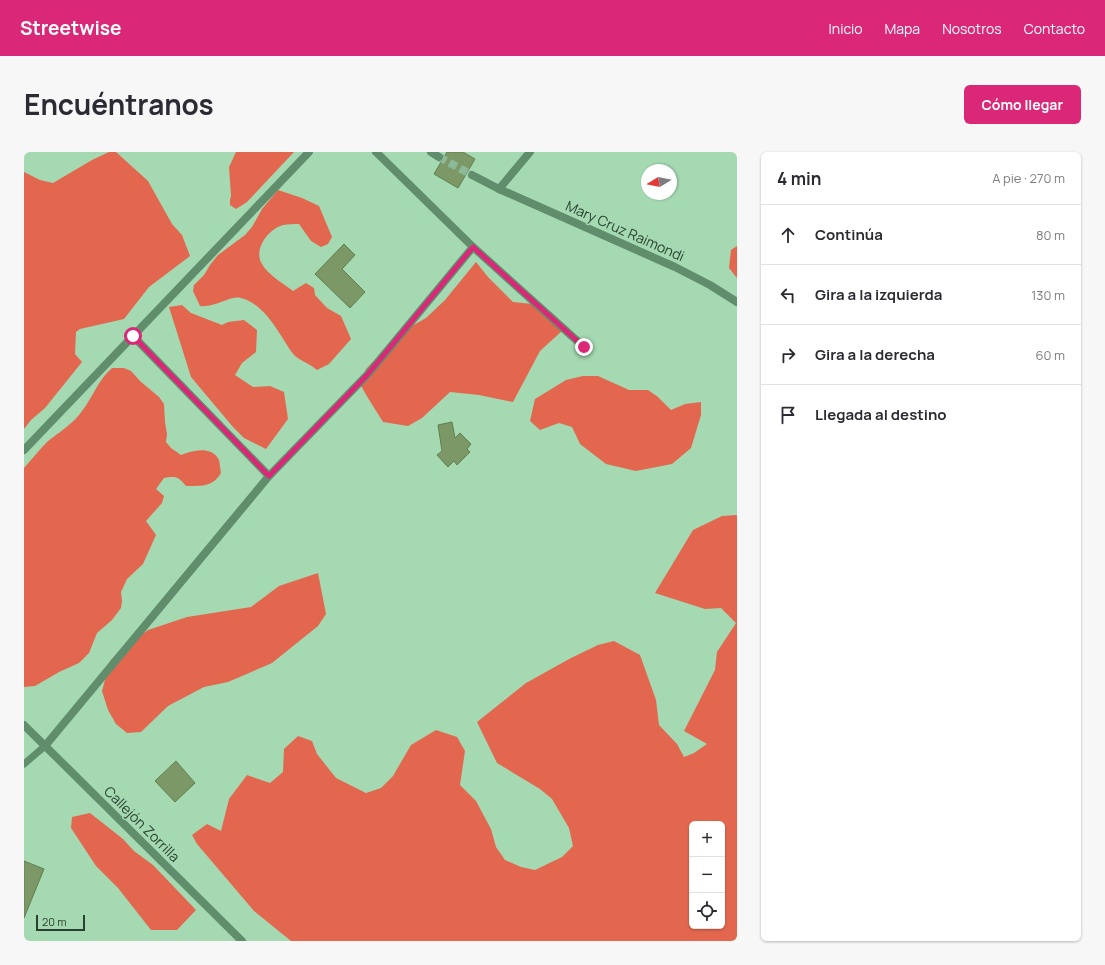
<!DOCTYPE html>
<html lang="es">
<head>
<meta charset="utf-8">
<style>
	:root { --surface:#fff; --page:#f7f7f7; --text:#2b2b33; --muted:#7c7c81; --line:#e1e1e2; --accent:#db2777 }
	body { margin:0; font-family:Manrope,sans-serif; background:var(--page); color:var(--text) }
	.controls { position:absolute; right:12px; bottom:12px; display:grid; overflow:hidden; border-radius:6px; box-shadow:0 1px 3px #0004 }
	.controls button { width:36px; height:36px; display:grid; place-items:center; padding:0; border:0; border-bottom:1px solid var(--line); background:var(--surface); color:var(--text); font:20px sans-serif }
	.compass { position:absolute; left:617px; top:12px; width:36px; height:36px; border-radius:50%; background:var(--surface); box-shadow:0 1px 3px #0004; rotate:260deg }
	.scale { position:absolute; left:12px; bottom:10px; width:49px; box-sizing:border-box; padding-left:4px; border:2px solid #2b4030; border-top:0; font-size:11px; line-height:14px; white-space:nowrap; color:#2b4030; -webkit-text-stroke:3px #a4d9b2; paint-order:stroke }
	.stop { position:absolute; width:12px; height:12px; margin:-9px; border:3px solid #db2777; border-radius:50%; background:#fff }
	.stop.end { background:#db2777; border-color:#fff; box-shadow:0 1px 4px #0008 }
	.list { margin:0; padding:0; list-style:none }
	h2 { display:flex; justify-content:space-between; align-items:center; height:52px; margin:0; padding:0 16px; font-size:17px }
	h2 small { font-size:13px; font-weight:400; color:var(--muted) }
	.list li { display:grid; grid-template-columns:26px 1fr auto; gap:12px; align-items:center; box-sizing:border-box; height:60px; padding:0 16px; border-top:1px solid var(--line) }
	.list b { display:block; font-size:15px; white-space:nowrap }
	.list em { font-size:13px; font-style:normal; color:var(--muted) }
	.icon { flex:none; width:22px; height:22px; fill:none; stroke:currentColor; stroke-width:2; stroke-linecap:round; stroke-linejoin:round }
	.map { position:relative; flex:none; width:713px; height:789px; overflow:hidden; border-radius:6px }
	header { display:flex; align-items:center; gap:24px; box-sizing:border-box; height:56px; padding:0 20px; background:var(--accent); color:#fff }
	header strong { font-size:19px }
	nav { display:flex; gap:22px; margin-inline-start:auto; font-size:14px }
	.intro { display:flex; align-items:center; justify-content:space-between; box-sizing:border-box; height:96px; padding:0 24px }
	h1 { margin:0; font-size:28px }
	.button { padding:10px 18px; border-radius:6px; background:var(--accent); color:#fff; font-size:14px; font-weight:700 }
	main { display:flex; gap:24px; padding:0 24px }
	aside { flex:1; background:var(--surface); border-radius:6px; box-shadow:0 1px 3px #0004 }
	.map>svg:first-child { display:block }
	.forest { fill:#e3674f; fill-rule:evenodd }
	.building { fill:#7c9867; stroke:#627e4e }
	.lines { fill:none; stroke-linecap:round; stroke-linejoin:round }
	.minor-tunnel { stroke:#8cba98; stroke-width:8; stroke-dasharray:8 4; stroke-linecap:butt }
	.service { stroke:#608e6d; stroke-width:7 }
	.minor { stroke:#608e6d; stroke-width:8 }
	.route { stroke:#db2777; stroke-width:5 }
	.labels { text-anchor:middle; stroke-width:3; stroke-linejoin:round; paint-order:stroke }
	.street-label { font-size:14px; fill:#2b4030; stroke:#a4d9b2 }
</style>
</head>
<body>
<header>
<strong>Streetwise</strong>
<nav><a>Inicio</a><a>Mapa</a><a>Nosotros</a><a>Contacto</a></nav>
</header>
<div class="intro"><h1>Encuéntranos</h1><a class="button">Cómo llegar</a></div>
<main>
<div class="map">
<svg width="713" height="789" viewBox="0 0 713 789">
	<rect width="100%" height="100%" fill="#a4d9b2"/>
	<g class="forest">
		<path d="M85,0H92L124,29L148,72L158,83L166,104L125,135L100,167L56,177L52,180L51,202L58,210L21,256L7,268L0,277V20L16,28L29,31L68,8Z"/>
		<path d="M212,0H270L223,50L212,57L206,53V48L207,44L205,15Z"/>
		<path d="M254,38L278,46L295,54L308,85L304,92L297,95L287,89L275,72C269,72 264,72 259,73C244,77 229,98 238,112C243,122 260,132 269,139L282,131L290,136L291,143L303,156L317,164L327,187L305,212L293,218C287,212 276,209 270,203C255,183 243,153 217,146C207,143 191,156 176,154L169,139L170,133L180,123L186,113L194,103L221,83L228,75L238,57Z"/>
		<path d="M713,94V126L705,116L707,98Z"/>
		<path d="M452,110L464,125L489,150L509,152L539,178L516,199L489,250L455,243L426,240L398,266L384,274L359,270L344,246L336,232L342,217L379,179L402,166L421,148Z"/>
		<path d="M158,153L167,161L198,173L204,170L220,168L233,178L232,200L218,211L211,223L229,235L246,234L260,240L264,267L242,297L220,286L209,275L167,225L145,155Z"/>
		<path d="M88,216H100L107,219L116,229L135,245L140,252L141,270L143,282L142,290L147,296L157,303C169,298 188,294 195,308C196,312 196,317 197,321C189,335 177,334 162,334C154,324 152,324 140,326L132,337L140,344L138,351L122,369L132,383L119,412L103,427L97,440L98,449L97,456L88,468L73,481L65,501L55,511L35,520L11,534L0,535V316C8,307 15,298 23,290C34,281 50,271 58,259C69,245 74,228 88,216Z"/>
		<path d="M559,224H574L605,238H624L634,245L647,258L661,252L677,250V263L667,296L648,312L612,319L582,312L556,292L548,275L535,271L516,278L506,269L511,247L542,228Z"/>
		<path d="M713,363V789H267L230,759L173,692L168,683L183,672L197,679L205,647L223,623L246,631L259,620L260,597L274,584L288,589L293,602L312,626L342,641L357,636L369,624L387,593L412,578L433,585L441,599L436,633L452,649L467,677L472,695L481,708L497,715L511,718L538,705L549,694L545,676L528,647L516,637L473,611L453,570L502,531L547,506L574,493L590,489L616,503L632,548L635,573L653,592L660,605L670,601L683,592L660,579L691,518L693,500L712,471L697,456L681,457L631,441L669,378L698,364ZM668,672H698V774H668Z"/>
		<path d="M294,421L302,462L294,474L248,511L204,530L180,535L144,554L117,580L103,581L92,572L84,558L78,539L86,509L96,498L124,478L163,465L227,455L255,434Z"/>
		<path d="M66,661L99,687L110,699L129,713L172,758L153,778H127L94,736L72,714L47,676L48,665Z"/>
	</g>
	<g class="building">
		<path d="M423,0H439L451,7L434,36L410,22Z"/>
		<path d="M320,92L331,103L318,117L341,140L326,156L291,122Z"/>
		<path d="M428,270L431,286L436,281L447,292L443,297L446,300L433,313L430,309L424,315L413,303L418,299L414,273Z"/>
		<path d="M152,609L171,631L151,650L131,629Z"/>
		<path d="M0,709L20,717L0,766Z"/>
	</g>
	<g class="lines">
		<path class="minor-tunnel" d="M415,5L448,23"/>
		<path class="service" d="M0,612L21,594"/>
		<g class="minor">
			<path d="M352,0L449,95L560,195"/>
			<path d="M407,0L415,5"/>
			<path d="M448,23L475,37L651,115L686,133L713,150"/>
			<path d="M475,37L506,0"/>
			<path d="M109,184L245,324"/>
			<path d="M0,298L285,0"/>
			<path d="M0,573L218,789"/>
			<path d="M21,594L245,324L344,222L449,95"/>
		</g>
	</g>
	<g class="lines">
		<path class="route" d="M109,184L245,324L344,222L449,95L560,195"/>
	</g>
	<g class="labels">
		<g class="street-label">
			<text transform="translate(601 79) rotate(24)" y="5">Mary Cruz Raimondi</text>
			<text transform="translate(118 672) rotate(45)" y="5">Callejón Zorrilla</text>
		</g>
	</g>
</svg>
<div class="controls">
<button>+</button>
<button>−</button>
<button><svg class="icon" aria-label="locate" viewBox="0 0 24 24"><circle cx="12" cy="12" r="6"/><path d="M12 2v4M12 18v4M2 12h4M18 12h4"/></svg></button>
</div>
<svg class="compass" viewBox="-18 -18 36 36"><path d="M0-13l5 13h-10z" fill="#e53935"/><path d="M0 13l5-13h-10z" fill="#7c7c81"/></svg>
<div class="scale">20 m</div>
<div class="stop" style="left:109px;top:184px"></div>
<div class="stop end" style="left:560px;top:195px"></div>
</div>
<aside>
<h2>4 min<small>A pie · 270 m</small></h2>
<ul class="list">
<li><svg class="icon" aria-label="ahead" viewBox="0 0 24 24"><path d="M12 20V5M6 11l6-6 6 6"/></svg><div><b>Continúa</b></div><em>80 m</em></li>
<li><svg class="icon" aria-label="left" viewBox="0 0 24 24"><path d="M17 20v-9H6M10 6l-5 5 5 5"/></svg><div><b>Gira a la izquierda</b></div><em>130 m</em></li>
<li><svg class="icon" aria-label="right" viewBox="0 0 24 24"><path d="M7 20v-9h11M14 6l5 5-5 5"/></svg><div><b>Gira a la derecha</b></div><em>60 m</em></li>
<li><svg class="icon" aria-label="arrive" viewBox="0 0 24 24"><path d="M6 21V4h12l-3 4 3 4H6"/></svg><div><b>Llegada al destino</b></div></li>
</ul>
</aside>
</main>
</body>
</html>
